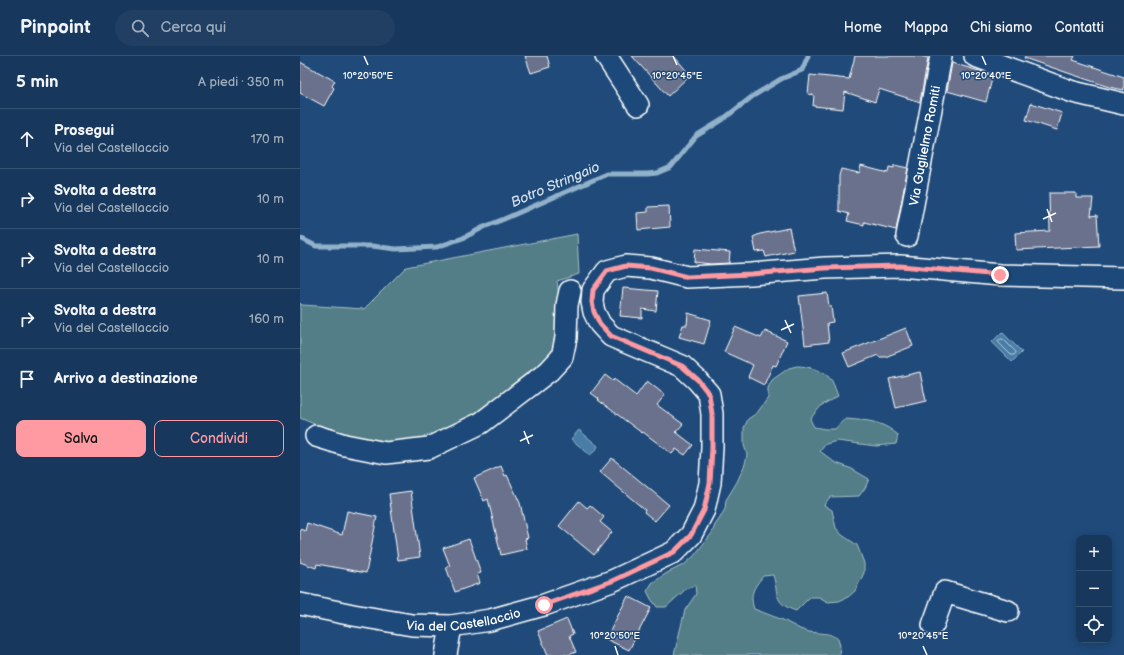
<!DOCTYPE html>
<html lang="it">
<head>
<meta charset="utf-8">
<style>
	:root { --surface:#17385c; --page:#203f62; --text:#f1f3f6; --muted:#9eacbb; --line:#365272; --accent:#ff9aa2 }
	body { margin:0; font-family:"Balsamiq Sans",sans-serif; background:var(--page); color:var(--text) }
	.controls { position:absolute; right:12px; bottom:12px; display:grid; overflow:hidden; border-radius:8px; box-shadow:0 2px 10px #0003 }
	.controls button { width:36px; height:36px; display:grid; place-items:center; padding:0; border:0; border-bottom:1px solid var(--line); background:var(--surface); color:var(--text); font:20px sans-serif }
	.stop { position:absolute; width:12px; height:12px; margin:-9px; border:3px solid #ff9aa2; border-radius:50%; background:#fff }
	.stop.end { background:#ff9aa2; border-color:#fff; box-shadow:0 1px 4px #0008 }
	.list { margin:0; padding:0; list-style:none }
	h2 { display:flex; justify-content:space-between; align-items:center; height:52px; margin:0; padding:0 16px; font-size:17px }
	h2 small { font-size:13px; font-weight:400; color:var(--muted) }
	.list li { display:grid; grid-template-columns:26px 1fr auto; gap:12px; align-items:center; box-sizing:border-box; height:60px; padding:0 16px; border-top:1px solid var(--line) }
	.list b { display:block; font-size:15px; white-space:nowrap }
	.list p { margin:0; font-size:13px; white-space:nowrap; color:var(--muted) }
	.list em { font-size:13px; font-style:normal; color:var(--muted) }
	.actions { display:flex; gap:8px; padding:12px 16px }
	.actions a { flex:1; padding:9px 0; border:1px solid var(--accent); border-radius:8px; text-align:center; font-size:14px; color:var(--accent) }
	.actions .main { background:var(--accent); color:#111 }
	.icon { flex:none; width:22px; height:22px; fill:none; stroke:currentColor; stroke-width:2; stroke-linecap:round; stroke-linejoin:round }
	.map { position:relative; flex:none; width:824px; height:599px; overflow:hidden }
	header { display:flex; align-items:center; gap:24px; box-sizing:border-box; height:56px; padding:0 20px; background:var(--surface); border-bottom:1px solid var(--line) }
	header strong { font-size:19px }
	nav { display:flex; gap:22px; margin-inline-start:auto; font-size:14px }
	.search { width:280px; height:36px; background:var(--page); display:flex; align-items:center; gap:10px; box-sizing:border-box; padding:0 14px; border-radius:22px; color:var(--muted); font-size:15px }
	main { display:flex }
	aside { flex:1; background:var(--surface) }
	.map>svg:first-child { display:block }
	.green { fill:#527e87; stroke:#a8bec3 }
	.water { fill:#497da6; stroke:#92b1ca }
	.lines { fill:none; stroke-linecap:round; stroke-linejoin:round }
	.shore { stroke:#b6cbdb; stroke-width:1 }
	.stream { stroke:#92b1ca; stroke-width:5 }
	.building { fill:#69718c; stroke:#fff }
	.minor-casing { stroke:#fff; stroke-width:24 }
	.minor { stroke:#1f4a7a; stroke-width:21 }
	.route { stroke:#ff9aa2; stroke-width:5 }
	.ticks { fill:none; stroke:#fff; stroke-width:1.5 }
	.labels { text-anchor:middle; stroke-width:3; stroke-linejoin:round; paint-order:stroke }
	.street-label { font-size:13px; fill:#fff; stroke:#1f4a7a }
	.water-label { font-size:14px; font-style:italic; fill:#d2dee9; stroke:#1f4a7a }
	.ticks-label { font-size:10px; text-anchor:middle; fill:#fff; stroke:#1f4a7a; stroke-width:3; stroke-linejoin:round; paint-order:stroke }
</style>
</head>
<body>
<header>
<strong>Pinpoint</strong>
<div class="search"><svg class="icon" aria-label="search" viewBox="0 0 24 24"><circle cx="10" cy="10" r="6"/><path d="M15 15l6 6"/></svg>Cerca qui</div>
<nav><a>Home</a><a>Mappa</a><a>Chi siamo</a><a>Contatti</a></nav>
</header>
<main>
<aside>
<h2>5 min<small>A piedi · 350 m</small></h2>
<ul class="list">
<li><svg class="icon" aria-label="ahead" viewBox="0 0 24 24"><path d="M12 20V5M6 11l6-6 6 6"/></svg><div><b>Prosegui</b><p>Via del Castellaccio</p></div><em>170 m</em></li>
<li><svg class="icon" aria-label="right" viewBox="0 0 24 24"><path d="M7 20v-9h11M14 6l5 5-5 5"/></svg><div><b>Svolta a destra</b><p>Via del Castellaccio</p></div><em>10 m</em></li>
<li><svg class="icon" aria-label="right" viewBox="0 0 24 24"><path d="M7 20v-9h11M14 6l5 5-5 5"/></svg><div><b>Svolta a destra</b><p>Via del Castellaccio</p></div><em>10 m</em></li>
<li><svg class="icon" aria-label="right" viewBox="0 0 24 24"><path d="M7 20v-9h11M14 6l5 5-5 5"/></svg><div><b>Svolta a destra</b><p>Via del Castellaccio</p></div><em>160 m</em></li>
<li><svg class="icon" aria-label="arrive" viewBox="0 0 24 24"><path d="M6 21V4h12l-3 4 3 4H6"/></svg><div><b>Arrivo a destinazione</b></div></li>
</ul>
<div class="actions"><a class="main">Salva</a><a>Condividi</a></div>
</aside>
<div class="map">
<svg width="824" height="599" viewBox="0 0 824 599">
	<rect width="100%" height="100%" fill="#1f4a7a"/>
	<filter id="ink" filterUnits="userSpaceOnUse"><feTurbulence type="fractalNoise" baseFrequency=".025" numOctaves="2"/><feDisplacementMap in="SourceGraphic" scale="8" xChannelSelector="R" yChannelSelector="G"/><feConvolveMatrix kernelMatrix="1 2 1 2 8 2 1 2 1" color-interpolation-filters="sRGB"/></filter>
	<g filter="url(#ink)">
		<g class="green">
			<path d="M277,178L279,218L257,225L260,248L259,283L244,308L183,358L128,384L86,390L47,382L0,362V247L2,249L64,253L106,211Z"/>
			<path d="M497,310C508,310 526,315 532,325C534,329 536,335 538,340L522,349L510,363L514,371L525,373H535C538,370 542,364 547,363C550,363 554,364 557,364C573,364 587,369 598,379L596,388L576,390L537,385L526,388L520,395L534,406L552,413L569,423L565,432L559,440L530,441L524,449L532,454L536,472L542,479L557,489L564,507V517L555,535L548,541L539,545L528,546L519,541H510L496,555C473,547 479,539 473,519L463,520C454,532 449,537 454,553L483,564L500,573L509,576L529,578L538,582L540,590L539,599H374L385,554L396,538L395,529L386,533L366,551H357L351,543L347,535L352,527L367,517L385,508L393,501L412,477L415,469L420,462L425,453L426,444L437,426L445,408L447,399L444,389V372L448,363L457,357L468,342V332L472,324L489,312Z"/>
		</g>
		<g class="water">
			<path d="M702,276L722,296L712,306L692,286Z"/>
			<path d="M279,374L298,390L296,394L290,399L271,383Z"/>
		</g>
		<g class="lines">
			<path class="shore" d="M701,283H703L715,295L716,297L714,299H711L699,287L698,285Z"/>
			<path class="stream" d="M0,182L16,190H72L96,193L137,191L163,182L184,171L204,163L307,118H347L357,117L371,111L396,80L422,64L453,40L481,23L502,14L508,0"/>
		</g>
		<g class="building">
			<path d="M225,0H247L250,11L231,17Z"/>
			<path d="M332,0H374L390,19L368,40Z"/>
			<path d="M555,0H620L628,2L620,46L579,33L575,46L545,36L543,53L513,50L514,39L508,38L510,19L549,23Z"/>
			<path d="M725,0H775L773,4L824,21V34L809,31L724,2Z"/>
			<path d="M0,6L35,25L32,30L34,32L24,50L0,37Z"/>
			<path d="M652,7L693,19L686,46L647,35Z"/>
			<path d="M731,47L762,57L757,74L726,64Z"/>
			<path d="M594,109L608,112L596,174L564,166V169L547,165L549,158L539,155V120L541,113L559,117L561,110L588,117L589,111L594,112Z"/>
			<path d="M749,137H776V142H793L791,160L797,159L799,190L716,194L715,177L750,175Z"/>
			<path d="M369,150L370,171L338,174L337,157L348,156V151Z"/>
			<path d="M489,172L494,195L466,201L464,195L456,196L453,181L460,178Z"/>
			<path d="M395,193L430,196L429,207L411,208L394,206Z"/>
			<path d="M323,232L358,235L356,255L342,253V262L320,260Z"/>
			<path d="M527,237L529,250H531L533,266L527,267L529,286L505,289L499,240Z"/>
			<path d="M388,257L411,264L404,288L379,281L383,269H387Z"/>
			<path d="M435,271L461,282L465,275L487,285L476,310L473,309L464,329L448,321L453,309L424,296Z"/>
			<path d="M606,272L613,290L585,301H579L578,299L549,311L543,297Z"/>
			<path d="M620,316L626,345L596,352L589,323Z"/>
			<path d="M305,319L313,325L314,323L336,340L347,325L365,339L357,349L383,368L376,376L393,389L385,399L376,393L372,398L343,376L342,377L298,344L299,343L291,337Z"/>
			<path d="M312,402L369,449L355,465L344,456L345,454L300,416Z"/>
			<path d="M201,410L205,420L207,419L220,447L228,482L225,483L227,493L201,499L188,443L184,445L174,422Z"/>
			<path d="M111,435L120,501L98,504L89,438Z"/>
			<path d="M279,445L287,452L290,449L304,461L300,466L312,476L294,499L259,470Z"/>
			<path d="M47,455L77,461L66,517L17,508L16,512L0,506V473L5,475L7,467L42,479Z"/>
			<path d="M169,483L181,517L177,518L180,527L155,536L146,511L150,510L143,492Z"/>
			<path d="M328,540L351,552L329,594L306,583Z"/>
			<path d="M267,563L273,578L269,580L276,596L268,599H248L238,575Z"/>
		</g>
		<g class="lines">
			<defs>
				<g id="minor">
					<path d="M306,0L338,49"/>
					<path d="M675,0L773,36L824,48"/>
					<path id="s1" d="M607,180L641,0"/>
					<path d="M16,380L45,389L86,397L129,392L181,367L249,315L262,301L266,282L267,249L270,235"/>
					<path id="s2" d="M0,548L53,559L112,569L151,570L190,564L244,549L312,525L374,496L391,479L404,454L410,427L412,391V358L409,338L397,324L382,310L311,280L300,268L294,256L292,246L293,234L307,215L326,210L351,212L387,221L451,218L525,212L600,210L700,219L824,222"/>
					<path d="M633,569L645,536L708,555"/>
					<path d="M146,599L151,570"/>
				</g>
			</defs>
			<use href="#minor" class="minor-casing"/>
			<use href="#minor" class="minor"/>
		</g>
	</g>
	<g class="lines" filter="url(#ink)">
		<path class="route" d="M244,549L312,525L374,496L391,479L404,454L410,427L412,391V358L409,338L398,324L382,310L311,280L300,268L294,256L292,246L293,234L307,215L326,210L351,212L387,221L451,218L525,212L600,210L700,219"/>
	</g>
	<path class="ticks" d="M64,0L68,9M373,0L377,9M682,0L686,9M747,153L752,166M743,163L756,157M485,264L491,277M481,274L494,268M224,375L229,388M220,385L233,379M315,590L318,599M623,590L627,599"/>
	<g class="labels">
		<g class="street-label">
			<text dy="5" stroke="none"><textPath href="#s1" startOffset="92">Via Guglielmo Romiti</textPath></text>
			<text dy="5" stroke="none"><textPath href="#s2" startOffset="166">Via del Castellaccio</textPath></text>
		</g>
		<g class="water-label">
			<text transform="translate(255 128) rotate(-23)" y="5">Botro Stringaio</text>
		</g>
	</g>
	<g class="ticks-label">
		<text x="68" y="23">10°20'50"E</text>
		<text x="377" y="23">10°20'45"E</text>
		<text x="686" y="23">10°20'40"E</text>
		<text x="315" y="583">10°20'50"E</text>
		<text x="623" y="583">10°20'45"E</text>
	</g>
</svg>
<div class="controls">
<button>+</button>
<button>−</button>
<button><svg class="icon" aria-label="locate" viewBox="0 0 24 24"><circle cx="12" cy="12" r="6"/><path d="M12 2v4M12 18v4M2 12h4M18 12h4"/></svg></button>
</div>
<div class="stop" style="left:244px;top:549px"></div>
<div class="stop end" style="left:700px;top:219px"></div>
</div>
</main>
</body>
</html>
